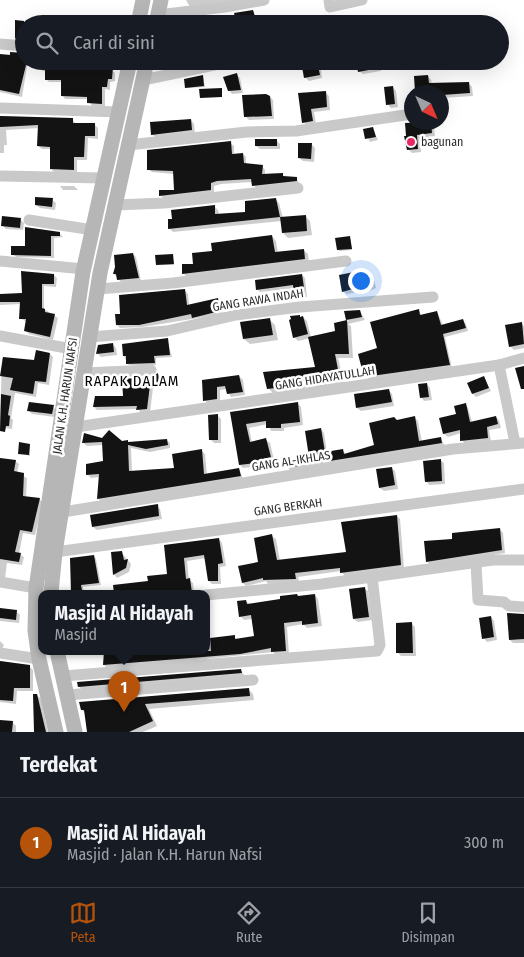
<!DOCTYPE html>
<html lang="id">
<head>
<meta charset="utf-8">
<style>
	:root { --surface:#171b24; --page:#242831; --text:#f1f3f6; --muted:#9ea1a6; --line:#363941; --accent:#b45309 }
	body { margin:0; font-family:"Fira Sans Condensed",sans-serif; background:var(--page); color:var(--text) }
	.compass { position:absolute; left:404px; top:85px; width:45px; height:45px; border-radius:50%; background:var(--surface); box-shadow:0 5px 20px #0002; rotate:136deg }
	.you { position:absolute; left:360px; top:280px; width:18px; height:18px; margin:-12px; border:4px solid #fff; border-radius:50%; background:#1a73e8; box-shadow:0 0 0 8px #1a73e833 }
	.badge { display:grid; place-items:center; width:32px; height:32px; border-radius:50%; background:var(--accent); color:#fff; font-size:16px; font-weight:700 }
	.pin { position:absolute; translate:-50% -41px; filter:drop-shadow(0 1px 2px #0008) }
	.pin::after { content:''; position:absolute; top:26px; width:18px; height:15px; background:inherit; clip-path:polygon(0 0,100% 0,50% 100%) }
	.popup { position:absolute; left:38px; top:590px; width:172px; height:65px; box-sizing:border-box; display:grid; place-content:center; border-radius:10px; background:var(--surface); filter:drop-shadow(0 1px 4px #0005); font-size:16px; white-space:nowrap; color:var(--muted) }
	.popup b { font-size:19px; color:var(--text) }
	.popup::after { content:''; position:absolute; left:50%; top:100%; margin-left:-10px; border:10px solid transparent; border-top-color:var(--surface) }
	.list { margin:0; padding:0; list-style:none }
	h2 { display:flex; justify-content:space-between; align-items:center; height:65px; margin:0; padding:0 20px; font-size:21px }
	h2 small { font-size:16px; font-weight:400; color:var(--muted) }
	.list li { display:grid; grid-template-columns:32px 1fr auto; gap:15px; align-items:center; box-sizing:border-box; height:90px; padding:0 20px; border-top:1px solid var(--line) }
	.list b { display:block; font-size:19px; white-space:nowrap }
	.list p { margin:0; font-size:16px; white-space:nowrap; color:var(--muted) }
	.list em { font-size:16px; font-style:normal; color:var(--muted) }
	.icon { flex:none; width:28px; height:28px; fill:none; stroke:currentColor; stroke-width:2; stroke-linecap:round; stroke-linejoin:round }
	.map { position:relative; flex:none; width:524px; height:732px; overflow:hidden }
	.search { position:absolute; background:var(--surface); box-shadow:0 5px 20px #0002; left:15px; right:15px; top:15px; height:55px; display:flex; align-items:center; gap:12px; box-sizing:border-box; padding:0 18px; border-radius:28px; color:var(--muted); font-size:19px }
	.sheet { height:155px; background:var(--surface) }
	nav { display:flex; justify-content:space-around; align-items:center; box-sizing:border-box; height:70px; border-top:1px solid var(--line); background:var(--surface); font-size:14px; color:var(--muted) }
	nav a { display:grid; justify-items:center; gap:2px }
	nav .on { color:var(--accent) }
	.map>svg:first-child { display:block }
	.shadow { fill:#0003 }
	.building { fill:#131313 }
	.lines { fill:none; stroke-linecap:round; stroke-linejoin:round }
	.minor { stroke:#c9c9c9; stroke-width:11 }
	.secondary { stroke:#b6b6b6; stroke-width:15 }
	.poi-dot { fill:#e92863; stroke:#fff; stroke-width:2 }
	.labels { text-anchor:middle; stroke-width:5; stroke-linejoin:round; paint-order:stroke }
	.poi-label { font-size:12px; fill:#2c2c2c; stroke:#fff; text-anchor:start }
	.street-label { font-size:12px; fill:#2c2c2c; stroke:#fff }
	.quarter-label { font-size:15px; letter-spacing:1px; fill:#000; stroke:#fff }
</style>
</head>
<body>
<div class="map">
<svg width="524" height="732" viewBox="0 0 524 732">
	<rect width="100%" height="100%" fill="#fff"/>
	<g class="shadow">
		<path d="M186,0H238L190,7Z"/>
		<path d="M253,11L258,21L245,24L237,21Z"/>
		<path d="M396,17L400,24H374V20Z"/>
		<path d="M197,19L200,24H190L189,20Z"/>
		<path d="M16,22L29,24H24V41L16,37Z"/>
		<path d="M24,54V61H28L22,97L0,92V55Z"/>
		<path d="M33,61H61V71L112,70L115,73V81L110,82V90L105,89V106H92L88,99H65L62,95V82H49L46,79V72L31,66Z"/>
		<path d="M169,61H212L173,69Z"/>
		<path d="M303,61H320L322,78L309,81L305,77Z"/>
		<path d="M379,61L381,71L363,74L359,71Z"/>
		<path d="M237,75L240,78L243,93L232,94L229,90Z"/>
		<path d="M203,76L205,87L187,88L186,80Z"/>
		<path d="M428,76L431,80L432,85L469,83L472,87L473,96L442,98V92H417L416,77Z"/>
		<path d="M393,87L396,91L398,107L391,108L387,104Z"/>
		<path d="M325,92L329,96L330,110L314,112L316,124L307,125L303,122L300,94Z"/>
		<path d="M270,97L273,100L274,119L249,120L245,116Z"/>
		<path d="M0,116L72,119L76,124L95,125L98,128V139L88,138L87,160H77V173L54,172L51,169V149H42L38,146L39,128L6,130L7,145H4V153H0Z"/>
		<path d="M191,120L194,124L195,134L156,138L152,134Z"/>
		<path d="M412,122H433L435,136L420,138L421,152L412,153L406,147V124Z"/>
		<path d="M373,129L378,140L370,142L364,130Z"/>
		<path d="M276,140L280,144V149H260L256,146Z"/>
		<path d="M230,143L234,146V155L243,154L246,157V165L262,166L265,170V175L282,174L286,178H296L299,183L256,188L252,182L221,184L214,186V193L163,198L160,195L175,191L174,174L152,172L149,169Z"/>
		<path d="M311,144L315,148L314,162L303,161L299,158Z"/>
		<path d="M60,186H74L78,190H63Z"/>
		<path d="M275,199L279,203L283,218L305,216L310,221L312,235L288,238L283,233L282,221L173,232L169,228L214,206L218,210L219,215L247,213Z"/>
		<path d="M52,200L56,203L55,210L40,208L36,205Z"/>
		<path d="M20,219L24,223L23,230L6,229L2,225Z"/>
		<path d="M27,229L60,234L63,237L54,238V258L16,257L13,254L26,247Z"/>
		<path d="M272,236L276,241L278,253L303,250L308,254L309,263L188,278L184,274L213,252Z"/>
		<path d="M350,238L352,250L339,251L338,249Z"/>
		<path d="M133,254L136,257L141,281L121,282L114,274Z"/>
		<path d="M172,255L174,265H157Z"/>
		<path d="M364,271L374,280L376,288L365,293L363,291L347,294L343,291Z"/>
		<path d="M54,275L57,278L56,287L44,286V309L58,318L53,340L29,334L26,331L27,322L20,318L21,304L0,305V295L23,294Z"/>
		<path d="M302,275L305,278L307,297L299,298L295,288L260,292L257,289Z"/>
		<path d="M184,290L188,294L189,306L217,300L220,303L223,314L142,327L120,328L117,325Z"/>
		<path d="M418,310L422,316L437,312L443,325L463,320L466,324L468,331L445,337L452,368L369,380L366,376L379,349Z"/>
		<path d="M360,311L365,320L348,324L351,326L353,358H338L344,384L273,393L268,388L317,368L310,338L298,341L294,337L303,317L307,321L311,338L337,332L335,324L349,321L347,320Z"/>
		<path d="M270,320L275,325L278,340L250,344L244,339Z"/>
		<path d="M521,323L524,326V348L514,350L510,346Z"/>
		<path d="M167,340L172,357L156,358V365H129L127,363L124,356Z"/>
		<path d="M113,344L116,348L117,355L101,357L98,354Z"/>
		<path d="M50,354L53,357L49,385L38,383L36,397L15,393L11,418L13,420L12,429L0,427L2,358L35,362Z"/>
		<path d="M158,374L161,377L162,388H153L150,412L141,413L138,409L97,410L94,407L124,397Z"/>
		<path d="M239,376L243,380L245,395L231,397L227,389L220,390V402L208,404L205,400L203,381Z"/>
		<path d="M484,378L491,391L476,397L473,394Z"/>
		<path d="M427,384L430,388L432,400L424,401L421,397Z"/>
		<path d="M389,390L392,394L394,406L361,411L357,408Z"/>
		<path d="M297,403L301,407L303,425L284,428V431H271L268,424L249,428L252,443L266,440L270,443L275,464L243,468L240,465L231,413Z"/>
		<path d="M465,404L468,408L472,422L496,417L499,420L501,428L489,430L491,441L465,444L462,440L461,433L448,437L444,434L441,419L457,415Z"/>
		<path d="M53,407L56,410L55,417L32,414L28,410Z"/>
		<path d="M217,415L221,419V443H214L210,439Z"/>
		<path d="M414,417L418,421L422,442L441,439L445,446L291,471L288,468L310,458L321,429L324,433L327,453L342,450L346,454L376,446L396,421Z"/>
		<path d="M85,435L130,444L166,440L170,443V448L150,452L131,448L132,472L175,469L202,451L205,454L207,475L239,469L243,479L101,502L98,498L100,477L91,478L87,474L104,462L103,445L87,446L83,443Z"/>
		<path d="M30,445V456L19,453Z"/>
		<path d="M0,458L15,461L19,464L17,473L27,478L26,498L39,499L43,503L35,535L23,533L19,554L24,557L22,565L7,563L5,578L0,580Z"/>
		<path d="M440,460L444,463L445,484L429,485L426,481Z"/>
		<path d="M391,468L395,471L398,489L384,491L380,488Z"/>
		<path d="M157,506L160,509L162,519L97,530L93,527Z"/>
		<path d="M397,516L400,519L404,568L345,576L341,571L298,577L299,582L268,584L266,581L246,586L243,583L259,563L272,536L276,539L280,561L348,554Z"/>
		<path d="M500,529L503,533L505,553L430,565L427,561Z"/>
		<path d="M219,539L222,543L226,566L220,567L221,584H212L209,581L206,558L187,561L189,580L193,583L194,593H115V586L149,582L169,575L165,546Z"/>
		<path d="M121,552L131,564L129,572L117,578L114,574Z"/>
		<path d="M94,556L96,559L101,585L83,587L84,593H72L71,559Z"/>
		<path d="M364,588L368,591L372,620L358,622L354,619Z"/>
		<path d="M315,595L318,599L322,626L307,628L303,624L287,627L289,654L276,655L273,652L108,669L104,665L105,651H206V648L234,637L238,640L256,637L252,619L244,620L240,616L246,601L250,605L282,600L281,597Z"/>
		<path d="M0,610L17,612L20,615L19,623L0,621Z"/>
		<path d="M524,615V643H513L510,640Z"/>
		<path d="M491,617L494,621L497,640L487,642L484,638Z"/>
		<path d="M412,624L415,627L416,656H401L397,652Z"/>
		<path d="M0,641L4,645L0,652Z"/>
		<path d="M0,661L29,666L33,670V691H17L16,704L0,702Z"/>
		<path d="M241,671L245,676L82,690L79,686Z"/>
		<path d="M248,689L253,694L254,700L149,709L157,726L143,732H88L85,713L82,710Z"/>
		<path d="M37,695L41,699L48,732H36Z"/>
		<path d="M0,721L12,722L16,726V732H0Z"/>
	</g>
	<g class="building">
		<path d="M253,10L255,17L236,22L234,13Z"/>
		<path d="M15,20L24,21V38H15Z"/>
		<path d="M10,52L24,53V61H58V70L113,67L112,79H108L107,87H102V104L87,103V97L61,96V80H45V70L26,65L19,94L0,90V54L10,55Z"/>
		<path d="M301,61H317L320,75L304,78Z"/>
		<path d="M356,61H390V66L358,72Z"/>
		<path d="M237,73L241,90L228,91L223,77Z"/>
		<path d="M203,75L204,86L185,88L184,79Z"/>
		<path d="M428,75L429,83L469,82L470,93L442,95V92H415L414,76Z"/>
		<path d="M393,86L395,104L386,105L384,87Z"/>
		<path d="M222,88V97L200,98L199,89Z"/>
		<path d="M326,91L327,107L311,109L313,121L302,123L298,93Z"/>
		<path d="M266,94L270,96L272,116L244,117L242,95Z"/>
		<path d="M0,116L73,118V123H95V136H85L84,157H74V170L50,169V147L37,146L38,125L0,127Z"/>
		<path d="M191,119L192,130L151,135L150,122Z"/>
		<path d="M431,122L432,133L417,135L418,149L407,150L404,136H406L405,123Z"/>
		<path d="M373,127L376,137L365,139L363,129Z"/>
		<rect x="255" y="139" width="22" height="7"/>
		<path d="M231,141L232,154L243,153L244,163L263,165L262,174L283,173V176L297,177V181L252,186L251,179L217,181L211,183V190L159,196V190H174L173,171L147,170V150Z"/>
		<path d="M298,143H312L311,159L298,158Z"/>
		<path d="M35,197L53,198L52,207L35,205Z"/>
		<path d="M276,198L280,217L168,229V219H172L171,210L215,205V214L245,212V201Z"/>
		<path d="M306,215L307,231L282,233L280,217Z"/>
		<path d="M2,216L21,218L20,228L1,226Z"/>
		<path d="M25,227L60,232V236H51V256L11,255V246H25Z"/>
		<path d="M272,235L275,252L304,249L305,259L182,274V264H193L192,253L212,251L211,243Z"/>
		<path d="M350,236L352,249L337,250L335,238Z"/>
		<path d="M133,253L139,278L117,280L116,274H113L115,267L114,255Z"/>
		<path d="M173,254L174,264L156,265L155,255Z"/>
		<path d="M364,270L366,276L371,275L373,285L360,290V287L342,292L339,275Z"/>
		<path d="M21,271L54,274V284H42V308L45,309V312L55,314L50,337L24,331L26,319H19L20,302H0V294L22,293Z"/>
		<path d="M302,274L305,294L294,296L293,285L256,290L255,280Z"/>
		<path d="M185,289L187,305L218,298L220,311L192,318L191,314L139,325H116L115,314H120L119,295Z"/>
		<path d="M419,309L420,315L437,311L441,325L463,319L466,328L443,334L450,365L364,377L358,354L377,348L370,322Z"/>
		<path d="M360,310L362,317L346,320L344,311Z"/>
		<path d="M300,315V317L303,316L308,334L293,338L289,320L291,319L290,316Z"/>
		<path d="M270,318L273,335L243,339L240,322Z"/>
		<path d="M347,320L349,354H335L340,380L267,389L263,372L315,367L308,337L335,331L334,323Z"/>
		<path d="M522,322L524,344L509,347L505,325Z"/>
		<path d="M168,338L170,355L154,356L155,363L126,364V356H123L122,344Z"/>
		<path d="M113,343L114,352L96,354L98,345Z"/>
		<path d="M36,350L50,353L46,382L35,381L33,394L10,390L13,378L0,376L3,357L34,360Z"/>
		<path d="M524,366V389H521L515,368Z"/>
		<path d="M158,373L159,385H150L147,409L136,410L137,406L93,407L95,396H123L122,379L152,377Z"/>
		<path d="M239,375L243,392L227,394L225,386L217,387V399L203,401L202,380Z"/>
		<path d="M484,376L489,388L472,394L467,383Z"/>
		<path d="M427,383L429,397L420,398L418,384Z"/>
		<path d="M389,389L392,402L356,408L354,394Z"/>
		<path d="M1,394L11,396L8,415L10,416L9,426H6L5,432L0,431Z"/>
		<path d="M29,402L54,405L52,414L27,411Z"/>
		<path d="M298,402L300,422L281,424V428H266V421L246,424L250,442L266,438L272,461L239,465L230,412Z"/>
		<path d="M466,403L470,422L496,416L498,424L487,427L488,438L460,441V430L443,434L439,418L456,414L454,406Z"/>
		<path d="M218,414V440H209L208,415Z"/>
		<path d="M415,416L419,441L441,437L442,443L286,468L285,461L309,457L305,431L321,428L325,452L343,449L344,454L374,445L369,423L394,417L397,420Z"/>
		<path d="M109,430L122,441L128,440V442L167,439L168,445L146,449L128,445L129,471L174,468L172,454L202,449L204,474L239,468L241,476L97,499L99,474L86,475V464L103,461L102,442L82,443L84,433L102,438Z"/>
		<path d="M19,442L30,444L29,455L18,454Z"/>
		<path d="M0,458L16,460L14,471L24,473L23,496L40,498L32,532L20,530L15,552L21,553L19,562L0,559Z"/>
		<path d="M441,459L442,481L425,482L423,461Z"/>
		<path d="M392,467L395,485L379,488L376,469Z"/>
		<path d="M158,504L159,516L92,527L90,515Z"/>
		<path d="M397,515L401,565L340,573V568L295,573L296,579L263,580V578L242,583L238,566L258,562L254,538L272,534L277,560L346,552L341,522Z"/>
		<path d="M500,528L502,550L426,562L424,541L452,539V533Z"/>
		<path d="M219,538L223,563L218,564V581H208L204,555L184,558L186,579L190,578L192,593H114L113,585L148,581L147,576L167,574L164,545Z"/>
		<path d="M122,551L124,560L128,559L126,568L113,575L111,552Z"/>
		<path d="M94,555L99,583L81,585L82,590L71,593L70,558Z"/>
		<path d="M365,587L369,617L353,619L349,589Z"/>
		<path d="M297,594L298,596L315,594L318,623L302,625V621L284,623L286,651L271,652V648L240,654L103,665L104,651H211L210,638L235,635V639L254,636L251,615L239,617L237,601L246,600L247,604L280,599V596Z"/>
		<path d="M0,608L17,610L16,620L0,618Z"/>
		<path d="M507,613L524,614V639L509,640Z"/>
		<path d="M491,616L494,637L482,639L479,618Z"/>
		<path d="M412,622L413,653H396V623Z"/>
		<path d="M0,661L30,665V688H14L13,701L0,700Z"/>
		<path d="M241,669L242,673L78,687L77,682Z"/>
		<path d="M249,688L250,696L145,704L153,721L129,732H87L84,710H81L79,702Z"/>
		<path d="M33,694H37L46,732H34Z"/>
		<path d="M0,720L13,721L12,732H0Z"/>
	</g>
	<g class="lines">
		<g class="minor">
			<path d="M329,0L330,7L362,0"/>
			<path d="M158,15L225,7L264,0"/>
			<path d="M0,44L24,46"/>
			<path d="M143,80L233,61"/>
			<path d="M0,108L119,112"/>
			<path d="M128,145L247,132L296,131L412,114"/>
			<path d="M0,176L104,178"/>
			<path d="M116,205L164,203L298,188"/>
			<path d="M29,220L93,230"/>
			<path d="M0,261L84,269"/>
			<path d="M98,289L173,283L346,261"/>
			<path d="M0,336L72,349"/>
			<path d="M89,337L167,331L236,315L300,307L433,297"/>
			<path d="M499,365L524,358"/>
			<path d="M84,373L151,370"/>
			<path d="M76,427L499,365L515,443"/>
			<path d="M63,512L453,449L524,443"/>
			<path d="M55,552L524,489"/>
			<path d="M476,563L478,600L504,602L509,606L524,607"/>
			<path d="M0,582L36,588"/>
			<path d="M206,595L322,584L493,560H524"/>
			<path d="M0,653L39,659"/>
			<path d="M63,676L377,651L380,645L372,577"/>
			<path d="M67,695L253,680"/>
		</g>
		<g class="secondary">
			<path d="M138,24L143,0"/>
			<path d="M156,24L161,0"/>
			<path d="M51,593L55,552L100,273L147,61"/>
			<path d="M57,651L75,732"/>
			<path d="M56,732L39,659L35,631L36,588L83,272L130,61"/>
		</g>
	</g>
	<circle class="poi-dot" cx="411" cy="142" r="5"/>
	<g class="labels">
		<g class="poi-label">
			<text x="421" y="146">bagunan</text>
		</g>
		<g class="street-label">
			<text transform="translate(258 300) rotate(-9)" y="4">GANG RAWA INDAH</text>
			<text transform="translate(325 378) rotate(-9)" y="4">GANG HIDAYATULLAH</text>
			<text transform="translate(65 396) rotate(-82)" y="4">JALAN K.H. HARUN NAFSI</text>
			<text transform="translate(291 461) rotate(-9)" y="4">GANG AL-IKHLAS</text>
			<text transform="translate(288 507) rotate(-8)" y="4">GANG BERKAH</text>
		</g>
		<g class="quarter-label">
			<text x="132" y="386">RAPAK DALAM</text>
		</g>
	</g>
</svg>
<svg class="compass" viewBox="-18 -18 36 36"><path d="M0-13l5 13h-10z" fill="#e53935"/><path d="M0 13l5-13h-10z" fill="#9ea1a6"/></svg>
<div class="you"></div>
<div class="pin badge" style="left:124px;top:712px">1</div>
<div class="popup"><b>Masjid Al Hidayah</b>Masjid</div>
<div class="search"><svg class="icon" aria-label="search" viewBox="0 0 24 24"><circle cx="10" cy="10" r="6"/><path d="M15 15l6 6"/></svg>Cari di sini</div>
</div>
<section class="sheet">
<h2>Terdekat<small></small></h2>
<ul class="list">
<li><span class="badge">1</span><div><b>Masjid Al Hidayah</b><p>Masjid · Jalan K.H. Harun Nafsi</p></div><em>300 m</em></li>
</ul>
</section>
<nav>
<a class="on"><svg class="icon" aria-label="map" viewBox="0 0 24 24"><path d="M3 6l6-2 6 2 6-2v14l-6 2-6-2-6 2zM9 4v14M15 6v14"/></svg>Peta</a>
<a><svg class="icon" aria-label="directions" viewBox="0 0 24 24"><path d="M12 3l9 9-9 9-9-9zM9 14v-3h6M13 9l2 2-2 2"/></svg>Rute</a>
<a><svg class="icon" aria-label="saved" viewBox="0 0 24 24"><path d="M7 4h10v16l-5-4-5 4z"/></svg>Disimpan</a>
</nav>
</body>
</html>
